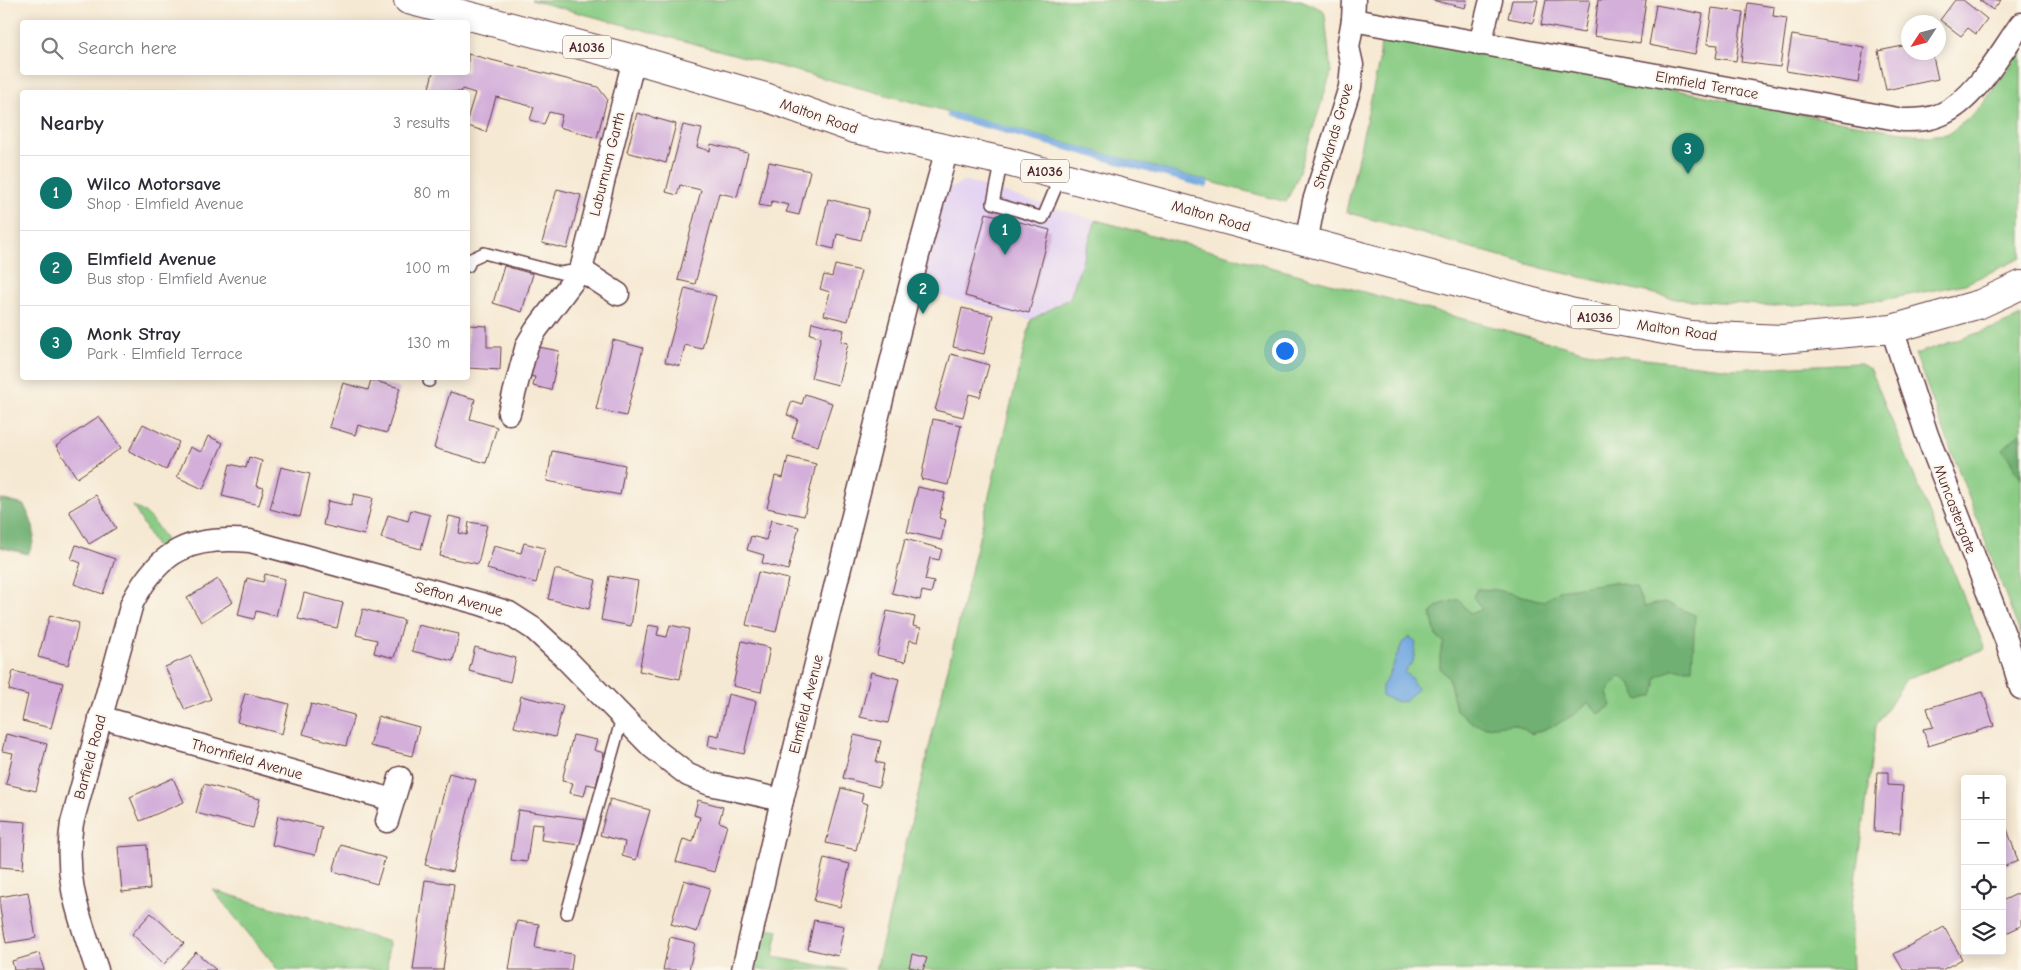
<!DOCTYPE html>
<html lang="en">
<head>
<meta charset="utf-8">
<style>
	:root { --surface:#fff; --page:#f2f2f3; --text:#2b2b33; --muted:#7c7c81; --line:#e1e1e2; --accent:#0f766e }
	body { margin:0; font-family:"Comic Neue",sans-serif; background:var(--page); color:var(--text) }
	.controls { position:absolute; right:15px; bottom:15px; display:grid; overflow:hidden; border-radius:5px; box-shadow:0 2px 12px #0003 }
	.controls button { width:45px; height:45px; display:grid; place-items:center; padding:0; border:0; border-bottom:1px solid var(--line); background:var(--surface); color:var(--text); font:25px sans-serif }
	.compass { position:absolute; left:1901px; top:15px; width:45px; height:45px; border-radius:50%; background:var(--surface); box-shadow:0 2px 12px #0003; rotate:234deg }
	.you { position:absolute; left:1284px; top:350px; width:18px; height:18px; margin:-12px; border:4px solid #fff; border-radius:50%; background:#1a73e8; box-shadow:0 0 0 8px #1a73e833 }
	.badge { display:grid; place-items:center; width:32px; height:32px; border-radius:50%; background:var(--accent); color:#fff; font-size:16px; font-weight:700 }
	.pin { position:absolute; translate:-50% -41px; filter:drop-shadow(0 1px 2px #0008) }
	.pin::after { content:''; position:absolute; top:26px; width:18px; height:15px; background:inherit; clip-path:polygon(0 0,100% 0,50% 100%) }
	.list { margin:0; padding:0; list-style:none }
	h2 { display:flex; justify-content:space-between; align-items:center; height:65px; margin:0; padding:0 20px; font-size:21px }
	h2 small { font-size:16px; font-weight:400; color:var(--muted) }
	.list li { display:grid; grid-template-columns:32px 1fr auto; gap:15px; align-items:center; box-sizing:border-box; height:75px; padding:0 20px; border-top:1px solid var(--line) }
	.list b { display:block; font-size:19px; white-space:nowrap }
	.list p { margin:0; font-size:16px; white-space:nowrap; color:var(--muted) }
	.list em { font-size:16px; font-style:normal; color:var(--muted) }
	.icon { flex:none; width:28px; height:28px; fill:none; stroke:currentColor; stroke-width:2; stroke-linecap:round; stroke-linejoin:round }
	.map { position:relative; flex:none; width:2021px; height:970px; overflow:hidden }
	.search { position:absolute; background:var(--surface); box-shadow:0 2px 12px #0003; left:20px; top:20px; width:450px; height:55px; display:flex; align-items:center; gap:12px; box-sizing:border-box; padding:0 18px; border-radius:5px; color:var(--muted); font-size:19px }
	.panel { position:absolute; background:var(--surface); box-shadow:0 2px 12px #0003; left:20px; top:90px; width:450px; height:290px; border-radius:5px }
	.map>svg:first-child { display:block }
	.built { fill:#e4d3f2 }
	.green { fill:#8acc85; stroke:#6a7658 }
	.forest { fill:#6fb072; stroke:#5c684e }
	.water { fill:#73a9e1; stroke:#5e6486 }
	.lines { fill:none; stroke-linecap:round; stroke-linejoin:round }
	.stream { stroke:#73a9e1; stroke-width:7 }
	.building { fill:#d3afda }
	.service-casing { stroke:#643d44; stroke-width:14 }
	.minor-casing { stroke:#643d44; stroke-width:25 }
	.primary-casing { stroke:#643d44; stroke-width:30 }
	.service { stroke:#fff; stroke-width:11 }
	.minor { stroke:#fff; stroke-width:22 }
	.primary { stroke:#fff; stroke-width:28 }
	.labels { text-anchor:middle; stroke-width:4.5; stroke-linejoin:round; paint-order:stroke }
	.shield { fill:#fbf7ec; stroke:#7f6065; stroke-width:1 }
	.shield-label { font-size:14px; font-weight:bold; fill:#4a1f2b }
	.street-label { font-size:15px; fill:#4a1f2b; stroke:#fbf7ec }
</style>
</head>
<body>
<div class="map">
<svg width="2021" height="970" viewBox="0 0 2021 970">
	<rect width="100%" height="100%" fill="#fbf7ec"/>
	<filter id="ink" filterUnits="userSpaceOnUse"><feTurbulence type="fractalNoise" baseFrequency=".02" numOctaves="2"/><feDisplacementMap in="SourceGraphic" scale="10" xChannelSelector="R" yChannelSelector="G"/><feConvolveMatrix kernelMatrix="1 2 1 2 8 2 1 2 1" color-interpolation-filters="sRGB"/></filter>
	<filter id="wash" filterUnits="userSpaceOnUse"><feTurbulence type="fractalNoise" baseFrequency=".0096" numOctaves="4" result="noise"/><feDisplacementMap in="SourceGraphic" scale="20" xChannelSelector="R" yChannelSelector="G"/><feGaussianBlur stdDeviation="1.12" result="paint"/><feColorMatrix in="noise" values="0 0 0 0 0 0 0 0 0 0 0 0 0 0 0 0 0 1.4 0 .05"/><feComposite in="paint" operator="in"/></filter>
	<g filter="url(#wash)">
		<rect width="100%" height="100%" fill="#f6e9d3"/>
		<path class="built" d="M965,181L1096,220L1070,298L1031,320L917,290L938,194Z"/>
		<g class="green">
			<path d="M531,0H1301L1323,10L1325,15L1331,73L1296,181L1286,202Z"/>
			<path d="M1382,33L1805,115L1924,136L1948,134L1968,119L1980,108L2021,51V258L1965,284L1883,300L1774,306L1676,299L1542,268L1346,212L1379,62Z"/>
			<path d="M1096,220L1586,352L1731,369L1859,363L1871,370L1985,649L1906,679L1876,726L1851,911L1853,970H876L1031,320L1070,298Z"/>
			<path d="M2021,316V636L1915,354L1996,327Z"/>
			<path d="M133,506C150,514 157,526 167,542L157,548Z"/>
			<path d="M213,890L389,942L387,970H278Z"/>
			<path d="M760,927L778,930L773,957L847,970H757L754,965Z"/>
		</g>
		<g class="forest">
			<path d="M2021,432V478L2003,449Z"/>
			<path d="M0,499L24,505C33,524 39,534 28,554L0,547Z"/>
			<path d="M1613,582L1636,587L1644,607L1664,602L1695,615L1692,669H1672L1656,678V686L1653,696L1639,700L1630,683L1622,676L1613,683L1607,693L1611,706L1599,714L1588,703C1572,719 1552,727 1531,734L1515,724L1485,727L1474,724L1456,710L1449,679L1440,668V654L1444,642L1436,636L1431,614L1439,605L1459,599L1470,614L1482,609L1473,597L1477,589L1497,590L1544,601L1560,590Z"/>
		</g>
		<path class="water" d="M1410,637L1416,642L1413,662L1404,672L1411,678L1417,689L1406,700L1398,702L1382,696V686L1389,676L1402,643Z"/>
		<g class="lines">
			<path class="stream" d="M950,115L1205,184"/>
		</g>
		<g id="blocks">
			<g class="building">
				<path d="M1432,0H1467L1465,8Z"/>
				<path d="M1512,0H1538L1533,23L1508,18Z"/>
				<path d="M1546,0H1590L1584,33L1541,25Z"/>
				<path d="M1598,0H1646L1640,43L1594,36Z"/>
				<path d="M1955,0H1963L1987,19L1976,34L1968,28L1961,36L1940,20Z"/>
				<path d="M1979,0H2001L1993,10Z"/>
				<path d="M1748,3L1774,7L1773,16L1787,18L1780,67L1741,62Z"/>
				<path d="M1656,5L1703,14L1695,54L1649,45Z"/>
				<path d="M1712,8L1743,12L1736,61L1716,58L1718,45L1707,44Z"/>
				<path d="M1792,35L1864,47L1858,83L1786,71Z"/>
				<path d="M1908,45V52H1932L1938,79L1886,90L1878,51Z"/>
				<path d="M468,54L598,87L607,99L597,138L559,127L562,115L549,112L544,124L530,120L534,107L496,97L486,132L468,126V116L475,93L462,89L461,92H428L433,72H468Z"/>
				<path d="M637,113L676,124L666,163L627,152Z"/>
				<path d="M683,125L702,129L697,147L710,151L711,144L748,153L737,197L719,193L695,284L678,280L701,190L680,185L677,195L666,192Z"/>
				<path d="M769,162L810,171L799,215L786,212L789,205L772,201L770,207L759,205Z"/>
				<path d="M557,189L581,195L567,249L542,243Z"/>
				<path d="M828,199L869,209L861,240L837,234L834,249L818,245Z"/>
				<path d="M986,213L1050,230L1029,313L965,296Z"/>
				<path d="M835,265L861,271L848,321L824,315L830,292L820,289L824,275L832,277Z"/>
				<path d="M504,266L533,274L522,312L493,303Z"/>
				<path d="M685,288L716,296L702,349L685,345L680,366L665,362Z"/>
				<path d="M962,308L993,315L984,354L953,347Z"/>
				<path d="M812,322L844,330L841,341L848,343L838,385L811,378L821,337L810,334Z"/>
				<path d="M468,325L487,326V347H501L500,370L468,368Z"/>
				<path d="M613,340L643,348L626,416L596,409Z"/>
				<path d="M534,346L559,351L551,390L533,386L535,377L527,376Z"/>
				<path d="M951,354L989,365L980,397L969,394L963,417L935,410Z"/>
				<path d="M371,380L400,388L387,433L358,425L355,435L329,427L343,383L368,390Z"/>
				<path d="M450,392L475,399L470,419L497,427L486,463L434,448Z"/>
				<path d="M805,394L832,403L818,446L792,438L798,419L787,415L792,401L802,404Z"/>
				<path d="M99,416L121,448L77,478L56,446Z"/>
				<path d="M933,419L961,425L948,485L921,479Z"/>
				<path d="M143,424L179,442L166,470L129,451Z"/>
				<path d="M208,436L223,443L203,489L177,477L190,447L201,452Z"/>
				<path d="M552,451L625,465L620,495L547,481Z"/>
				<path d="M249,457L262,461L256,486L264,488L259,505L222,496L230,464L246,468Z"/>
				<path d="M788,457L816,464L804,516L767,508L775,476L783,478Z"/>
				<path d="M281,467L310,474L300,517L270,509Z"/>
				<path d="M918,487L945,493L939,518L946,520L941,540L907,532Z"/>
				<path d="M354,494L373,498L364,535L323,525L328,501L351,506Z"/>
				<path d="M96,495L116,528L89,544L69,511Z"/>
				<path d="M411,510L430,515L421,549L381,538L388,515L408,521Z"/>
				<path d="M449,516L462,519L459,533L467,535L469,522L487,525L478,564L440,556Z"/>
				<path d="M771,520L799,527L788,570L762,563L764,555L747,550L751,536L766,540Z"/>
				<path d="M905,539L942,549L939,560L930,558L925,580L934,582L931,593L922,591L920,600L892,593Z"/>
				<path d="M524,543L545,548L536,583L487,569L494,546L521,553Z"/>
				<path d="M76,545L115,559L103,594L74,584L81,563L71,559Z"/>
				<path d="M555,569L596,580L589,609L548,599Z"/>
				<path d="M758,572L788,579L776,632L746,625Z"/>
				<path d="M265,574L285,579L276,616L256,611L254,619L238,615L247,578L263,582Z"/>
				<path d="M609,576L638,581L631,626L601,620Z"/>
				<path d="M218,579L233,602L201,622L187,598Z"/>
				<path d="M304,593L343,603L337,628L298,619Z"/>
				<path d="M363,609L404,620L394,658L374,653L377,640L356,635Z"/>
				<path d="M887,611L915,617L913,626L921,628L918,642L910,640L905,662L877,655Z"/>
				<path d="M50,615L79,623L68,665L38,657Z"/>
				<path d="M418,625L459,634L453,661L412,651Z"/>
				<path d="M648,625L659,627L657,635L667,637L670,625L689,629L680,679L639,671Z"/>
				<path d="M742,641L770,648L761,692L733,686Z"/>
				<path d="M475,647L516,658L510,682L469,671Z"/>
				<path d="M191,656L211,699L185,710L165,667Z"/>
				<path d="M13,671L63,683L51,728L22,721L28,695L9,690Z"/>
				<path d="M871,672L899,679L888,723L860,717Z"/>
				<path d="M1983,692L1994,726L1928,746L1923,729L1933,727L1927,708Z"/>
				<path d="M245,693L289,704L282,734L237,722Z"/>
				<path d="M728,694L756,701L744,754L708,746L710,734L719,736Z"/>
				<path d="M521,696L563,706L555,737L514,727Z"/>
				<path d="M311,704L354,715L346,746L303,734Z"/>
				<path d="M378,716L419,727L412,756L370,746Z"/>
				<path d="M6,734L47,744L36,791L6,784L13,753L2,751Z"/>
				<path d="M573,735L597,740L594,750L604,753L596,786L587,784L584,796L570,793L573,783L562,781Z"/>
				<path d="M854,735L881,741L876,762L884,764L879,787L843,778Z"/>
				<path d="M1877,772H1888V785L1903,786L1900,833L1874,832Z"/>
				<path d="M449,773L476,780L452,872L425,865Z"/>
				<path d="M173,778L184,802L140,821L130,797Z"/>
				<path d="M204,784L260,799L253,828L196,813Z"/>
				<path d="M841,788L863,794L861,802L868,804L856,850L826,843Z"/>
				<path d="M610,799L650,810L636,860L622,856L625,842L600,835Z"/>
				<path d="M698,800L723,807L719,822L727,825L714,872L676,862L683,839L693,842L700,817L694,815Z"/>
				<path d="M518,810L585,819L581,845L541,840L543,825L532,824L527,862L511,860Z"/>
				<path d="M2002,814L2018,861L2002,867Z"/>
				<path d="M278,816L322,827L315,855L272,845Z"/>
				<path d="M0,820L26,822L23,869L0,867Z"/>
				<path d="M147,845L150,889L122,892L118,847Z"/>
				<path d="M341,845L385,858L377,884L333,871Z"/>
				<path d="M824,858L850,864L840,907L814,901Z"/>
				<path d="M425,880L454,884L443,970H413Z"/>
				<path d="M684,880L710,888L697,932L671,924Z"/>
				<path d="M28,892L36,938L6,943L0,909V897Z"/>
				<path d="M2021,892V926L2002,935V901Z"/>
				<path d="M151,913L184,943L164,964L132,934Z"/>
				<path d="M814,920L844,926L838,956L808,949Z"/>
				<path d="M517,921L539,924L535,948L573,954L571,970H509Z"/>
				<path d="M1944,927L1962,959L1942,970H1903L1894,954Z"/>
				<path d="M670,937L695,943L689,970H663Z"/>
				<path d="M196,952L216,970H179Z"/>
				<path d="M39,953L44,970H14L12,961Z"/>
				<path d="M912,954L927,958L923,970L909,967Z"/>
			</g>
		</g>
	</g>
	<g filter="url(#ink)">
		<use href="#blocks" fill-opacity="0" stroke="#643d44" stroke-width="1"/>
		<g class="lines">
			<defs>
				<g id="service">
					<path d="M1002,160L993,203L1043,218L1061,175"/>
					<path d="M468,266L471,259L484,253L560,273L579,270"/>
					<path d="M429,381L430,378"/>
					<path d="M567,913L622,718"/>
				</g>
				<g id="minor">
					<path d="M1353,20L1903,120C1917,120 1929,120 1942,114C1975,100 2001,52 2021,24"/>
					<path d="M1480,44L1491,0"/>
					<path d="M1306,243L1314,201L1350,87L1352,65L1348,47L1353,20L1354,0"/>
					<path d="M581,270L634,59"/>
					<path d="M1892,329L1927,435L2007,642L2021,688"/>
					<path d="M509,413L527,345L536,330L581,270L618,294"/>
					<path d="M100,717L393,800"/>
					<path d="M387,821L400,778"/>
					<path d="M97,970C80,918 63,880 72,823L132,603C160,549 191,536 250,541L481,604L509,613L534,629L561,654L652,747L688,775L710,784L782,800"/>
					<path d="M743,970L782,800L918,255L947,149"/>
				</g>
				<path id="primary" d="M408,0L634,59L765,97L855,129L1008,162L1574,313L1691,335L1782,339L1892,329L1980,304L2021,285"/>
			</defs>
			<use href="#service" class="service-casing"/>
			<use href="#minor" class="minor-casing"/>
			<use href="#primary" class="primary-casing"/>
			<use href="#service" class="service"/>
			<use href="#minor" class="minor"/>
			<use href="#primary" class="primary"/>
		</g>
	</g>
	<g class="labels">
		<g class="shield">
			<rect x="563" y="35.5" width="48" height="23" rx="4"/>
			<rect x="1021" y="159.5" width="48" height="23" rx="4"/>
			<rect x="1571" y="305.5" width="48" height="23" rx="4"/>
		</g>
		<g class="shield-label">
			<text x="587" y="52">A1036</text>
			<text x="1045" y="176">A1036</text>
			<text x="1595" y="322">A1036</text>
		</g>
		<g class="street-label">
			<text transform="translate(1707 85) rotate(10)" y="5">Elmfield Terrace</text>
			<text transform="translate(819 116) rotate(19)" y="5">Malton Road</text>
			<text transform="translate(1333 136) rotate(-74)" y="5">Straylands Grove</text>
			<text transform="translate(607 164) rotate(-76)" y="5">Laburnum Garth</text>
			<text transform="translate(1211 216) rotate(16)" y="5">Malton Road</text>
			<text transform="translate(1677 330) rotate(8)" y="5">Malton Road</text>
			<text transform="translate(1955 509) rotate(69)" y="5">Muncastergate</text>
			<text transform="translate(459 599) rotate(16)" y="5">Sefton Avenue</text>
			<text transform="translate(806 704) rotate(-76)" y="5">Elmfield Avenue</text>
			<text transform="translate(90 757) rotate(-75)" y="5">Barfield Road</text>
			<text transform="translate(247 759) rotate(16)" y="5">Thornfield Avenue</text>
		</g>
	</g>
</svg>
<div class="controls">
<button>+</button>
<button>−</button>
<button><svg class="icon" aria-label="locate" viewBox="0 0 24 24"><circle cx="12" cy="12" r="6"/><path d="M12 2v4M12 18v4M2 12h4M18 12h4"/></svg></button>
<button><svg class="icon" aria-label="layers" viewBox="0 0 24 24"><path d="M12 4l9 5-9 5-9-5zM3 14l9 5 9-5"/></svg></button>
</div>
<svg class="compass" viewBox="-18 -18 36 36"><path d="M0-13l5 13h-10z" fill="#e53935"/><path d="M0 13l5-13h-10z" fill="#7c7c81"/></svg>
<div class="you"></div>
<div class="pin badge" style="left:1005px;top:255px">1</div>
<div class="pin badge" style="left:923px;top:314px">2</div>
<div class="pin badge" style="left:1688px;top:174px">3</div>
<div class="search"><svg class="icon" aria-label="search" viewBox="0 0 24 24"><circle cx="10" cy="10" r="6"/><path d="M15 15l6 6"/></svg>Search here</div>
<section class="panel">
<h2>Nearby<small>3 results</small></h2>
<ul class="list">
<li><span class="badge">1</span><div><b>Wilco Motorsave</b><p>Shop · Elmfield Avenue</p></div><em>80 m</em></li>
<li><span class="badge">2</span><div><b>Elmfield Avenue</b><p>Bus stop · Elmfield Avenue</p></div><em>100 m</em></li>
<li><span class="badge">3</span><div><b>Monk Stray</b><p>Park · Elmfield Terrace</p></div><em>130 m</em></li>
</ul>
</section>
</div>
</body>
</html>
